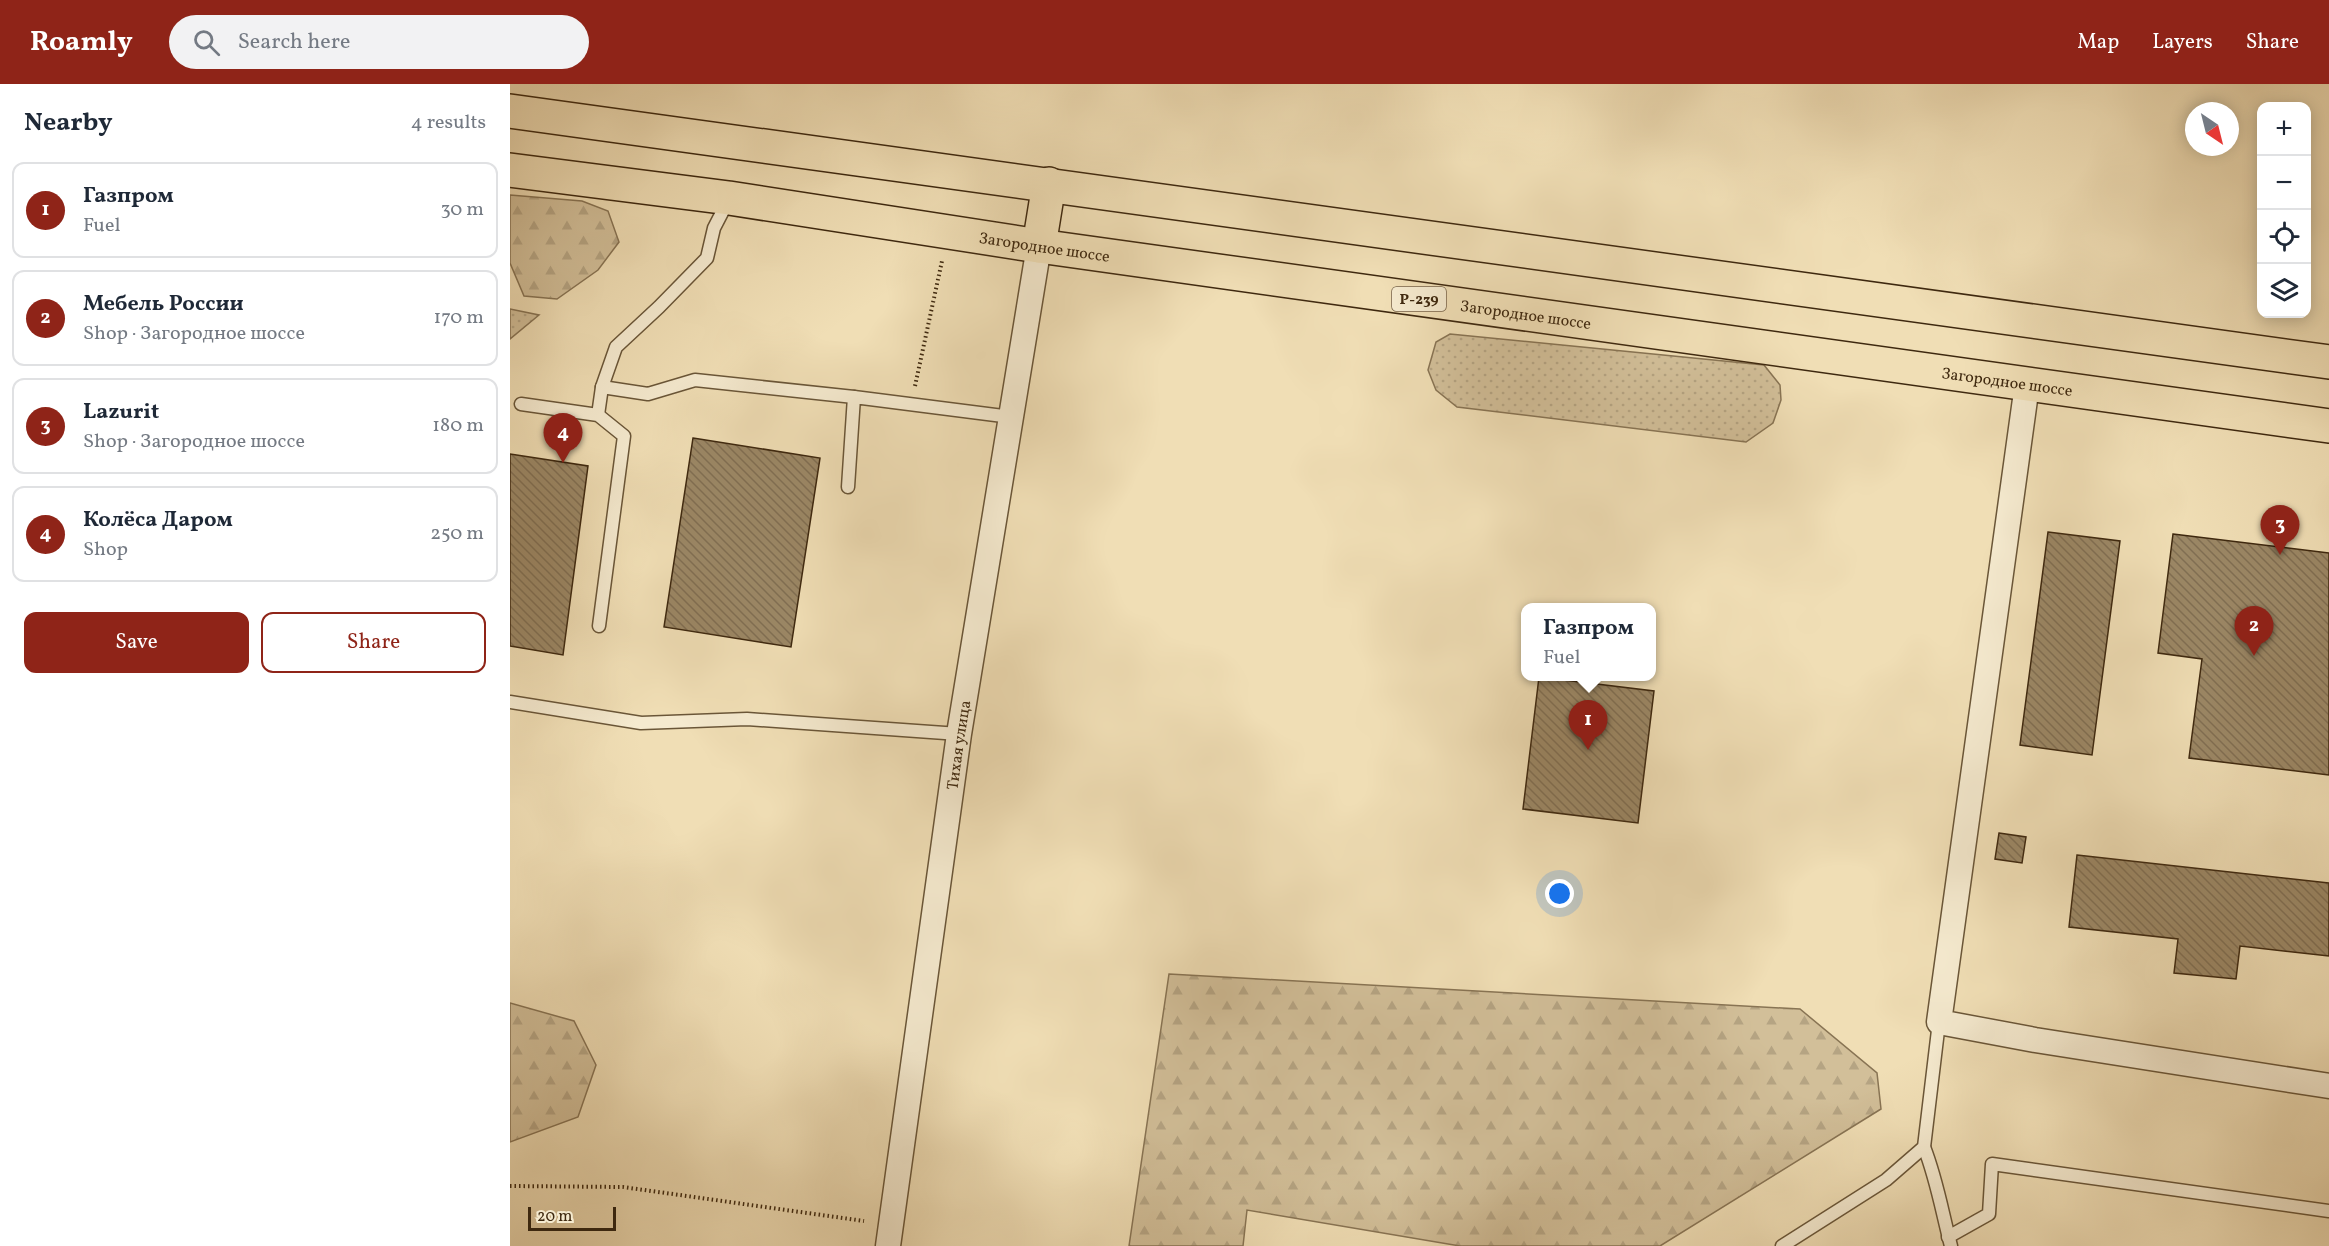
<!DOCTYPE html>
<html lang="en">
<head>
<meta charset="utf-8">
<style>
	:root { --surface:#fff; --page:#f2f2f3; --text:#1f2937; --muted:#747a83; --line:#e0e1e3; --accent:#8f2418 }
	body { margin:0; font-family:Vollkorn,serif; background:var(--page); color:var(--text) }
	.controls { position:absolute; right:18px; top:18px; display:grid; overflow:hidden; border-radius:12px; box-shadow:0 3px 15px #0003 }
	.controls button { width:54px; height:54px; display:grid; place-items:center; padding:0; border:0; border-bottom:2px solid var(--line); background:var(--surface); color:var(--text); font:30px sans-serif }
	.compass { position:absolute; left:1675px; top:18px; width:54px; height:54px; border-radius:50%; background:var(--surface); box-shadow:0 3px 15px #0003; rotate:145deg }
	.scale { position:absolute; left:18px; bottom:15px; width:88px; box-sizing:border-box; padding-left:6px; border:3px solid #3e280f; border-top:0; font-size:16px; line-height:21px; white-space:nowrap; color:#3e280f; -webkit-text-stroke:4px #f5eacf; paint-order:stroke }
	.you { position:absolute; left:1050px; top:810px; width:21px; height:21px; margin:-15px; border:4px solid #fff; border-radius:50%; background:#1a73e8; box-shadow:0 0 0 9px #1a73e833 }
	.badge { display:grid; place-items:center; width:39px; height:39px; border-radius:50%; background:var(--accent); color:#fff; font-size:20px; font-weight:700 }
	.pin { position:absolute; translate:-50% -50px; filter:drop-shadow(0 2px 3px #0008) }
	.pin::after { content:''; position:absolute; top:32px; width:21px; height:18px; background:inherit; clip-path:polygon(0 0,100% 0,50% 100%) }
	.popup { position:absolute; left:1011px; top:519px; width:135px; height:78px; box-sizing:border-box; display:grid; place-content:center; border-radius:12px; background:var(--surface); filter:drop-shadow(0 2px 4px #0005); font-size:20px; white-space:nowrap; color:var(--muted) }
	.popup b { font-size:22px; color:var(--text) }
	.popup::after { content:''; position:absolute; left:50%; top:100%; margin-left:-12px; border:12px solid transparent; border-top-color:var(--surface) }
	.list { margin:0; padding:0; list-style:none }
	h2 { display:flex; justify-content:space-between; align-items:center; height:78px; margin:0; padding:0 24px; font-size:26px }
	h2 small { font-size:20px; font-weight:400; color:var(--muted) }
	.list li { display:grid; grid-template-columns:39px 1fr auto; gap:18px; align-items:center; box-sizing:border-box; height:96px; margin:0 12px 12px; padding:0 12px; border:2px solid var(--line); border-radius:12px }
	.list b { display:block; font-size:22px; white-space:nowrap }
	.list p { margin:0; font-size:20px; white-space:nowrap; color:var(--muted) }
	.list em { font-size:20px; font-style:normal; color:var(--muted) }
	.actions { display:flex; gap:12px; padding:18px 24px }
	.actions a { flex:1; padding:14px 0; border:2px solid var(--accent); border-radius:12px; text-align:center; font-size:21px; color:var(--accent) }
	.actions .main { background:var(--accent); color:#fff }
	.icon { flex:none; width:33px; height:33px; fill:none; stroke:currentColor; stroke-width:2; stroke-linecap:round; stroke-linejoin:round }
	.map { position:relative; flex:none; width:1819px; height:1162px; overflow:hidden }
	header { display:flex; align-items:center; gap:36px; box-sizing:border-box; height:84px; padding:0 30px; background:var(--accent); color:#fff }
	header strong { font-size:28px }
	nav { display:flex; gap:33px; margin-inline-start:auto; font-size:21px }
	.search { width:420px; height:54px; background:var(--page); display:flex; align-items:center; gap:15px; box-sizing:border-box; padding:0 21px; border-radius:33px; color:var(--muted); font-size:22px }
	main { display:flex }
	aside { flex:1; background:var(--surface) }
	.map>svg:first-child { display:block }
	.grass { fill:url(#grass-dots); stroke:#887454; stroke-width:1.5 }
	.forest { fill:url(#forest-firs); stroke:#887454; stroke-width:1.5 }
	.building { fill:url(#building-back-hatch); stroke:#3e280f; stroke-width:1.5 }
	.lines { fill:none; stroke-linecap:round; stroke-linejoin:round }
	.lane-casing { stroke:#6a5638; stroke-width:15 }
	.street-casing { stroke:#6a5638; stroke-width:27 }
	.highway-casing { stroke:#3e280f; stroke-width:36 }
	.path { stroke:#3e280f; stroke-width:4; stroke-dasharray:1.5 3; stroke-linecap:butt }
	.lane { stroke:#f5eacf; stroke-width:12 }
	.street { stroke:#f5eacf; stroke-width:24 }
	.highway { stroke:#f0deb5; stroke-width:33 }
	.labels { text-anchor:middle; stroke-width:4.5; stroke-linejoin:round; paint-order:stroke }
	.shield { fill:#f5eacf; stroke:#756249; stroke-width:1.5 }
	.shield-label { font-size:15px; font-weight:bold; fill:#3e280f }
	.street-label { font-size:16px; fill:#3e280f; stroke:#f5eacf }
</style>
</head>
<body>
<header>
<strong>Roamly</strong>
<div class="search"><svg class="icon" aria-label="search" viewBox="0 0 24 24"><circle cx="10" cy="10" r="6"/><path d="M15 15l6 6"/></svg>Search here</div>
<nav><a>Map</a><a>Layers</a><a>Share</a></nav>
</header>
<main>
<aside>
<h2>Nearby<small>4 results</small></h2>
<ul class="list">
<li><span class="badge">1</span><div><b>Газпром</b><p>Fuel</p></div><em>30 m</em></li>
<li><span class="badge">2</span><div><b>Мебель России</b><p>Shop · Загородное шоссе</p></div><em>170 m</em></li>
<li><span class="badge">3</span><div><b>Lazurit</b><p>Shop · Загородное шоссе</p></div><em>180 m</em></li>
<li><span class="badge">4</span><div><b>Колёса Даром</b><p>Shop</p></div><em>250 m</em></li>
</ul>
<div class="actions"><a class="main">Save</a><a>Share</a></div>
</aside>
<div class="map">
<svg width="1819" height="1162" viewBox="0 0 1819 1162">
	<defs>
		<pattern id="grass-dots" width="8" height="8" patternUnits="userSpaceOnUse" patternTransform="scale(1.5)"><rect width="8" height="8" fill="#d2bf99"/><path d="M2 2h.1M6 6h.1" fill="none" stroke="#b5a483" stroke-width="1.8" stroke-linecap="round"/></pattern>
		<pattern id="forest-firs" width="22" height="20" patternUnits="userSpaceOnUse" patternTransform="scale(1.5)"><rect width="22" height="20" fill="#d2bf99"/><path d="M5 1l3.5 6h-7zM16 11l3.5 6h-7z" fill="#b5a483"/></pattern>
		<pattern id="building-back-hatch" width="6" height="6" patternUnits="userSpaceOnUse" patternTransform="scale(1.5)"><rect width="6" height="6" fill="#9b8765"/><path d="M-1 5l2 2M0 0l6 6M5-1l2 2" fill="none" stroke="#806e52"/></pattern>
	</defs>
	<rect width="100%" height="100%" fill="#f0deb5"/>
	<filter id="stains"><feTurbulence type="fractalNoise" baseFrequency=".00333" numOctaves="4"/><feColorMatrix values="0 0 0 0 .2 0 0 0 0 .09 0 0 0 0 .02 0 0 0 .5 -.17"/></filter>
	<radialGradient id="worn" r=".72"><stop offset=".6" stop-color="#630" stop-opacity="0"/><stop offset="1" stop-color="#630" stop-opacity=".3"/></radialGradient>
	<g class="grass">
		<path d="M0,225L29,231L0,255Z"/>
		<path d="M940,250L1254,281L1270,301L1271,316L1263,339L1236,358L947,323L926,306L918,286L926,258Z"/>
	</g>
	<g class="forest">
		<path d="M0,111L72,117L98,127L109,158L88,186L47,215L14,212L0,179Z"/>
		<path d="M659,890L1290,925L1367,989L1371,1025L1150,1162H950L737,1126L733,1162H619Z"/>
		<path d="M0,919L64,937L86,981L68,1033L0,1058Z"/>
	</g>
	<g class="building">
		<path d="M183,354L310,374L281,563L154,543Z"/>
		<path d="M0,370L78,382L53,571L0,562Z"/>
		<path d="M1538,448L1610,457L1582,671L1510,661Z"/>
		<path d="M1663,450L1819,469V691L1679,674L1692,575L1648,569Z"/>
		<path d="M1029,593L1144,607L1128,739L1013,725Z"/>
		<path d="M1489,749L1516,753L1512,779L1485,775Z"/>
		<path d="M1567,771L1819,799V872L1730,862L1726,895L1664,889L1668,855L1559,843Z"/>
	</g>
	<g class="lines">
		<defs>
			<g id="lane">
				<path d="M92,303L138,310L185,296L344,313"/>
				<path d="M11,320L88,331L114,352L89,542"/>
				<path d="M88,331L92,303L106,263L149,223L197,174L204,144L218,117"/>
				<path d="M338,403L344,313L501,333"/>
				<path d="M0,618L131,639L237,635L449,650"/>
				<path d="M1414,1063C1427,1096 1432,1128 1441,1162"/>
				<path d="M1438,1153L1479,1130L1482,1080L1819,1127"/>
				<path d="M1272,1162L1376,1096L1414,1063L1429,938"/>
			</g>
			<g id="street">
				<path d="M1517,301L1429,938L1525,956L1819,1002"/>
				<path id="s1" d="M378,1162L449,650L529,162"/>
			</g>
			<g id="highway">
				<path d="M0,27L1819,278"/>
				<path id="s2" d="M0,86L219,114L529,162L1819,342"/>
				<path d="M529,162L539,100"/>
			</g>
		</defs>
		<use href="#lane" class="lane-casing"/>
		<use href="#street" class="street-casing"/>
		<use href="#highway" class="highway-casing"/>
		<g class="path">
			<path d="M405,302L432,177"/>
			<path d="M0,1102L113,1103L354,1137"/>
		</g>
		<use href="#lane" class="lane"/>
		<use href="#street" class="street"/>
		<use href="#highway" class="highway"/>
	</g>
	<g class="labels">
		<rect class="shield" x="882" y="203" width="54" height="24" rx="4.5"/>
		<g class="shield-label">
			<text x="909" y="220">Р-239</text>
		</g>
		<g class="street-label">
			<text dy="6" stroke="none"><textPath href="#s2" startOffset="540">Загородное шоссе</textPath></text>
			<text dy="6" stroke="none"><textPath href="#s2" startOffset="1026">Загородное шоссе</textPath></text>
			<text dy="6" stroke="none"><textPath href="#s2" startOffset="1512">Загородное шоссе</textPath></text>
			<text dy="6" stroke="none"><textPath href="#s1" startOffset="506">Тихая улица</textPath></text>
		</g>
	</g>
	<rect width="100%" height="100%" filter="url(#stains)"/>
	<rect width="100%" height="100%" fill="url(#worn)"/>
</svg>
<div class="controls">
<button>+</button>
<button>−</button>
<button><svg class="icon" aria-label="locate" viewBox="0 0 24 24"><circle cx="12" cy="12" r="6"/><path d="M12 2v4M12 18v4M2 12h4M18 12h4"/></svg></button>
<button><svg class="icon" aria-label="layers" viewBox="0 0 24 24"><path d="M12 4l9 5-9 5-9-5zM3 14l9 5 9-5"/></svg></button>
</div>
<svg class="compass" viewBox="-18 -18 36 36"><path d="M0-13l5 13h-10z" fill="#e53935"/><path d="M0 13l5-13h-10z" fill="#747a83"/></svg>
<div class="scale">20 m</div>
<div class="you"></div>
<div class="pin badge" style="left:1078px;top:666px">1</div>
<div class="popup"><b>Газпром</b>Fuel</div>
<div class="pin badge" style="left:1744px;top:572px">2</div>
<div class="pin badge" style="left:1770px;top:471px">3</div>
<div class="pin badge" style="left:53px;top:379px">4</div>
</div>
</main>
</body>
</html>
